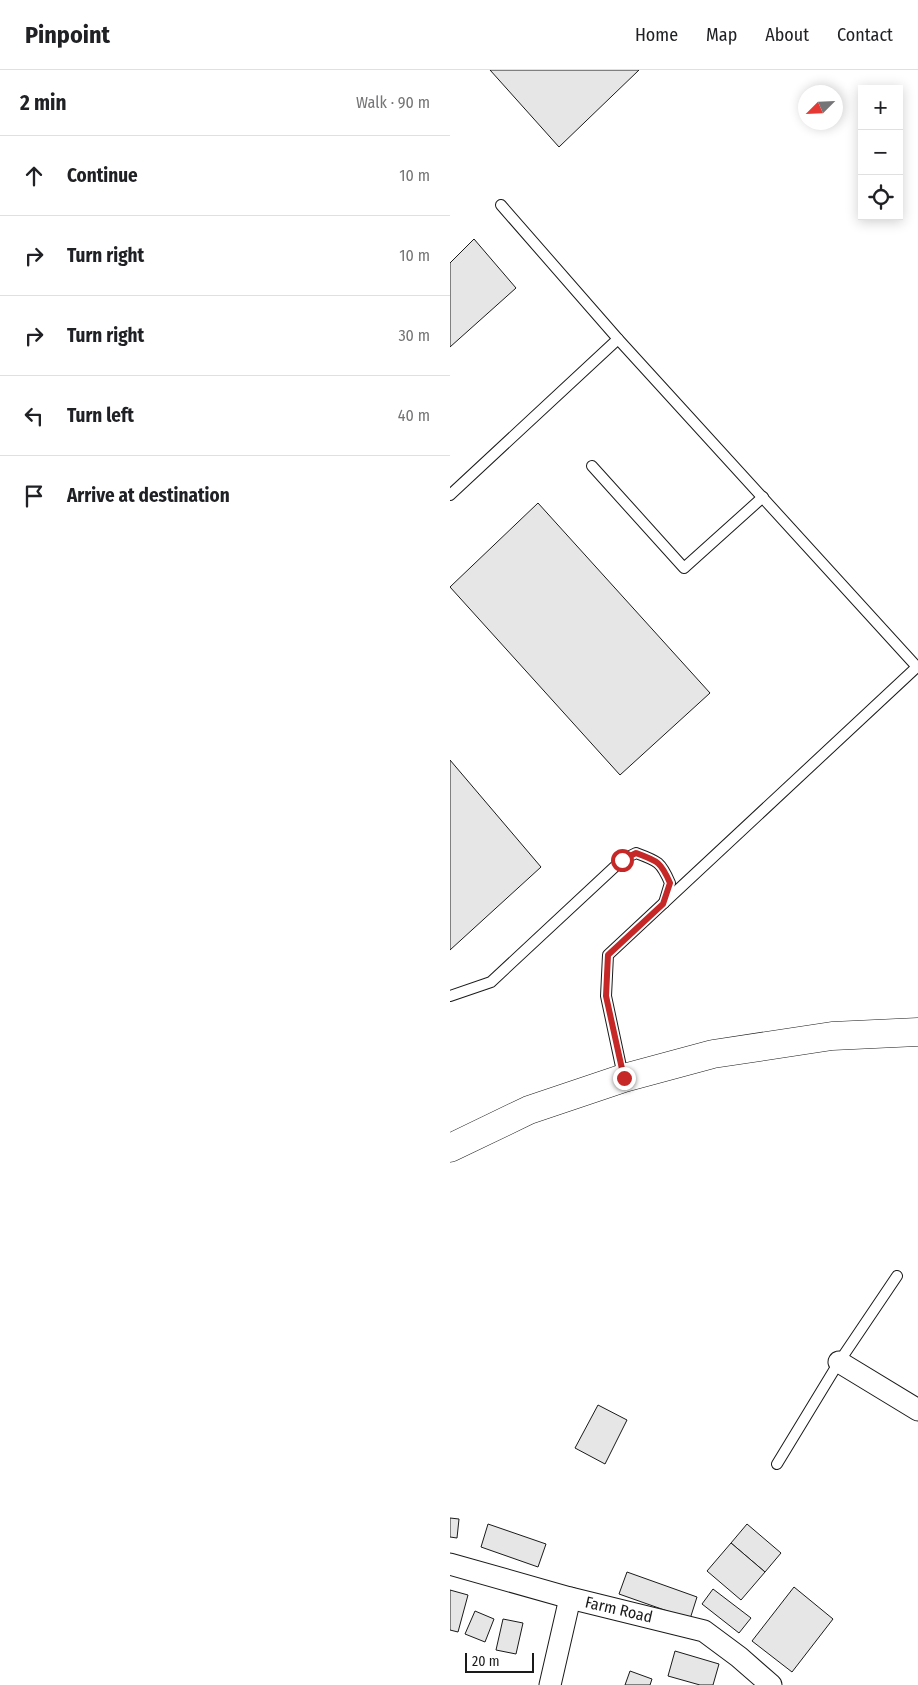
<!DOCTYPE html>
<html lang="en">
<head>
<meta charset="utf-8">
<style>
	:root { --surface:#fff; --page:#f6f6f6; --text:#202124; --muted:#757577; --line:#e0e0e0 }
	body { margin:0; font-family:"Fira Sans Condensed",sans-serif; background:var(--page); color:var(--text) }
	.controls { position:absolute; right:15px; top:15px; display:grid; overflow:hidden; border-radius:0px; box-shadow:0 2px 12px #0003 }
	.controls button { width:45px; height:45px; display:grid; place-items:center; padding:0; border:0; border-bottom:1px solid var(--line); background:var(--surface); color:var(--text); font:25px sans-serif }
	.compass { position:absolute; left:348px; top:15px; width:45px; height:45px; border-radius:50%; background:var(--surface); box-shadow:0 2px 12px #0003; rotate:246deg }
	.scale { position:absolute; left:15px; bottom:12px; width:69px; box-sizing:border-box; padding-left:5px; border:2px solid #1a1a1a; border-top:0; font-size:14px; line-height:18px; white-space:nowrap; color:#1a1a1a; -webkit-text-stroke:4px #fff; paint-order:stroke }
	.stop { position:absolute; width:15px; height:15px; margin:-11px; border:4px solid #c62828; border-radius:50%; background:#fff }
	.stop.end { background:#c62828; border-color:#fff; box-shadow:0 1px 5px #0008 }
	.list { margin:0; padding:0; list-style:none }
	h2 { display:flex; justify-content:space-between; align-items:center; height:65px; margin:0; padding:0 20px; font-size:21px }
	h2 small { font-size:16px; font-weight:400; color:var(--muted) }
	.list li { display:grid; grid-template-columns:32px 1fr auto; gap:15px; align-items:center; box-sizing:border-box; height:80px; padding:0 20px; border-top:1px solid var(--line) }
	.list b { display:block; font-size:19px; white-space:nowrap }
	.list em { font-size:16px; font-style:normal; color:var(--muted) }
	.icon { flex:none; width:28px; height:28px; fill:none; stroke:currentColor; stroke-width:2; stroke-linecap:round; stroke-linejoin:round }
	.map { position:relative; flex:none; width:468px; height:1615px; overflow:hidden }
	header { display:flex; align-items:center; gap:30px; box-sizing:border-box; height:70px; padding:0 25px; background:var(--surface); border-bottom:1px solid var(--line) }
	header strong { font-size:24px }
	nav { display:flex; gap:28px; margin-inline-start:auto; font-size:18px }
	main { display:flex }
	aside { flex:1; background:var(--surface) }
	.map>svg:first-child { display:block }
	.building { fill:#e6e6e6; stroke:#1a1a1a }
	.lines { fill:none; stroke-linecap:round; stroke-linejoin:round }
	.service-casing { stroke:#1a1a1a; stroke-width:12 }
	.minor-casing { stroke:#1a1a1a; stroke-width:23 }
	.secondary-casing { stroke:#1a1a1a; stroke-width:29 }
	.service { stroke:#fff; stroke-width:10 }
	.minor { stroke:#fff; stroke-width:21 }
	.secondary { stroke:#fff; stroke-width:28 }
	.route { stroke:#c62828; stroke-width:6 }
	.labels { text-anchor:middle; stroke-width:4; stroke-linejoin:round; paint-order:stroke }
	.street-label { font-size:16px; fill:#1a1a1a; stroke:#fff }
</style>
</head>
<body>
<header>
<strong>Pinpoint</strong>
<nav><a>Home</a><a>Map</a><a>About</a><a>Contact</a></nav>
</header>
<main>
<aside>
<h2>2 min<small>Walk · 90 m</small></h2>
<ul class="list">
<li><svg class="icon" aria-label="ahead" viewBox="0 0 24 24"><path d="M12 20V5M6 11l6-6 6 6"/></svg><div><b>Continue</b></div><em>10 m</em></li>
<li><svg class="icon" aria-label="right" viewBox="0 0 24 24"><path d="M7 20v-9h11M14 6l5 5-5 5"/></svg><div><b>Turn right</b></div><em>10 m</em></li>
<li><svg class="icon" aria-label="right" viewBox="0 0 24 24"><path d="M7 20v-9h11M14 6l5 5-5 5"/></svg><div><b>Turn right</b></div><em>30 m</em></li>
<li><svg class="icon" aria-label="left" viewBox="0 0 24 24"><path d="M17 20v-9H6M10 6l-5 5 5 5"/></svg><div><b>Turn left</b></div><em>40 m</em></li>
<li><svg class="icon" aria-label="arrive" viewBox="0 0 24 24"><path d="M6 21V4h12l-3 4 3 4H6"/></svg><div><b>Arrive at destination</b></div></li>
</ul>
</aside>
<div class="map">
<svg width="468" height="1615" viewBox="0 0 468 1615">
	<rect width="100%" height="100%" fill="#fff"/>
	<g class="building">
		<path d="M40,0H189L109,77Z"/>
		<path d="M24,169L66,218L0,277V193Z"/>
		<path d="M88,433L260,623L170,705L0,517Z"/>
		<path d="M0,690L91,797L0,880Z"/>
		<path d="M148,1335L177,1350L155,1394L125,1378Z"/>
		<path d="M0,1448L9,1449L7,1468L0,1467Z"/>
		<path d="M38,1454L96,1474L88,1497L31,1477Z"/>
		<path d="M297,1454L331,1483L315,1502L281,1473Z"/>
		<path d="M281,1473L315,1502L291,1530L257,1501Z"/>
		<path d="M177,1502L247,1527L240,1549L169,1524Z"/>
		<path d="M344,1517L383,1549L342,1602L302,1571Z"/>
		<path d="M263,1519L301,1548L289,1563L252,1534Z"/>
		<path d="M0,1520L18,1525L8,1562L0,1560Z"/>
		<path d="M25,1541L44,1549L35,1572L15,1564Z"/>
		<path d="M53,1549L73,1553L66,1584L46,1580Z"/>
		<path d="M225,1581L269,1594L263,1615H250L218,1606Z"/>
		<path d="M180,1601L202,1609L200,1615H175Z"/>
	</g>
	<g class="lines">
		<defs>
			<g id="service">
				<path d="M51,135L168,269L467,597"/>
				<path d="M142,396L234,498L313,427"/>
				<path d="M0,425L168,269"/>
				<path d="M0,926L41,912L172,790L186,783C208,791 211,792 220,813L214,833"/>
				<path d="M173,1006L156,926L158,885L468,596"/>
				<path d="M327,1394L389,1292L447,1206"/>
			</g>
			<g id="minor">
				<path d="M389,1292L468,1340"/>
				<path d="M0,1494L120,1528L254,1561L289,1587L321,1615"/>
				<path d="M100,1615L120,1528"/>
			</g>
			<path id="secondary" d="M0,1078L79,1040L174,1008L263,984L382,966L468,962"/>
		</defs>
		<use href="#service" class="service-casing"/>
		<use href="#minor" class="minor-casing"/>
		<use href="#secondary" class="secondary-casing"/>
		<use href="#service" class="service"/>
		<use href="#minor" class="minor"/>
		<use href="#secondary" class="secondary"/>
	</g>
	<g class="lines">
		<path class="route" d="M172,790L186,783C208,791 211,792 220,813L213,834L158,885L156,926L174,1008"/>
	</g>
	<g class="labels">
		<g class="street-label">
			<text transform="translate(169 1539) rotate(13)" y="6">Farm Road</text>
		</g>
	</g>
</svg>
<div class="controls">
<button>+</button>
<button>−</button>
<button><svg class="icon" aria-label="locate" viewBox="0 0 24 24"><circle cx="12" cy="12" r="6"/><path d="M12 2v4M12 18v4M2 12h4M18 12h4"/></svg></button>
</div>
<svg class="compass" viewBox="-18 -18 36 36"><path d="M0-13l5 13h-10z" fill="#e53935"/><path d="M0 13l5-13h-10z" fill="#757577"/></svg>
<div class="scale">20 m</div>
<div class="stop" style="left:172px;top:790px"></div>
<div class="stop end" style="left:174px;top:1008px"></div>
</div>
</main>
</body>
</html>
